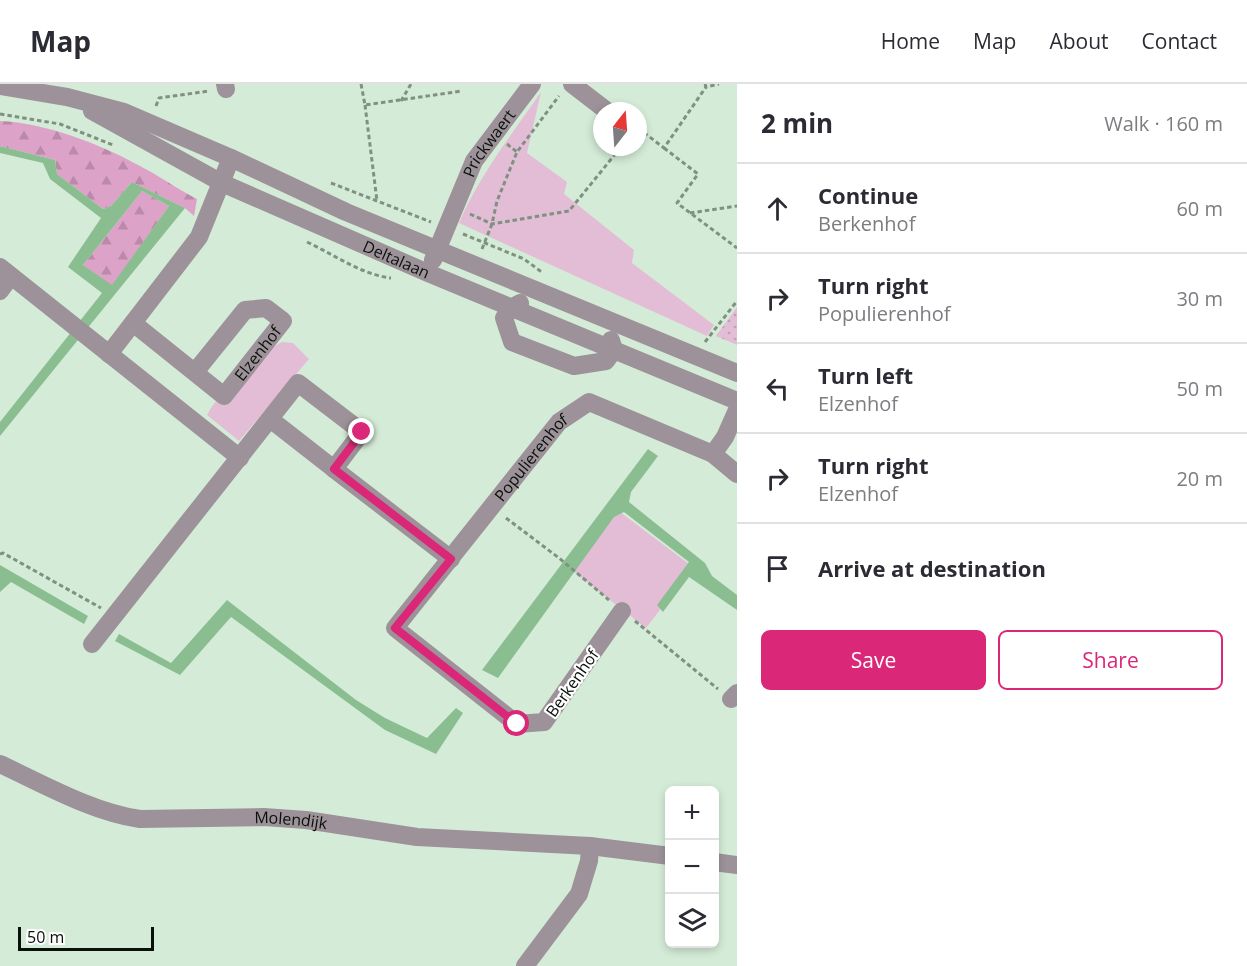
<!DOCTYPE html>
<html lang="en">
<head>
<meta charset="utf-8">
<style>
	:root { --surface:#fff; --page:#f2f2f3; --text:#2b2b33; --muted:#7c7c81; --line:#e1e1e2; --accent:#db2777 }
	body { margin:0; font-family:"Open Sans",sans-serif; background:var(--page); color:var(--text) }
	.controls { position:absolute; right:18px; bottom:18px; display:grid; overflow:hidden; border-radius:9px; box-shadow:0 3px 9px #0003 }
	.controls button { width:54px; height:54px; display:grid; place-items:center; padding:0; border:0; border-bottom:2px solid var(--line); background:var(--surface); color:var(--text); font:30px sans-serif }
	.compass { position:absolute; left:593px; top:18px; width:54px; height:54px; border-radius:50%; background:var(--surface); box-shadow:0 3px 9px #0003; rotate:17deg }
	.scale { position:absolute; left:18px; bottom:15px; width:136px; box-sizing:border-box; padding-left:6px; border:3px solid #09110a; border-top:0; font-size:16px; line-height:21px; white-space:nowrap; color:#09110a; -webkit-text-stroke:4px #fff; paint-order:stroke }
	.stop { position:absolute; width:18px; height:18px; margin:-14px; border:4px solid #db2777; border-radius:50%; background:#fff }
	.stop.end { background:#db2777; border-color:#fff; box-shadow:0 2px 6px #0008 }
	.list { margin:0; padding:0; list-style:none }
	h2 { display:flex; justify-content:space-between; align-items:center; height:78px; margin:0; padding:0 24px; font-size:26px }
	h2 small { font-size:20px; font-weight:400; color:var(--muted) }
	.list li { display:grid; grid-template-columns:39px 1fr auto; gap:18px; align-items:center; box-sizing:border-box; height:90px; padding:0 24px; border-top:2px solid var(--line) }
	.list b { display:block; font-size:22px; white-space:nowrap }
	.list p { margin:0; font-size:20px; white-space:nowrap; color:var(--muted) }
	.list em { font-size:20px; font-style:normal; color:var(--muted) }
	.actions { display:flex; gap:12px; padding:18px 24px }
	.actions a { flex:1; padding:14px 0; border:2px solid var(--accent); border-radius:9px; text-align:center; font-size:21px; color:var(--accent) }
	.actions .main { background:var(--accent); color:#fff }
	.icon { flex:none; width:33px; height:33px; fill:none; stroke:currentColor; stroke-width:2; stroke-linecap:round; stroke-linejoin:round }
	.map { position:relative; flex:none; width:737px; height:882px; overflow:hidden }
	header { display:flex; align-items:center; gap:36px; box-sizing:border-box; height:84px; padding:0 30px; background:var(--surface); border-bottom:2px solid var(--line) }
	header strong { font-size:28px }
	nav { display:flex; gap:33px; margin-inline-start:auto; font-size:21px }
	main { display:flex }
	aside { flex:1; background:var(--surface) }
	.map>svg:first-child { display:block }
	.grass { fill:#e3bdd5 }
	.forest { fill:url(#forest-firs) }
	.garden { fill:url(#garden-dots) }
	.water { fill:#8abe91; fill-rule:evenodd }
	.lines { fill:none; stroke-linecap:round; stroke-linejoin:round }
	.path { stroke:#7f9181; stroke-width:3; stroke-dasharray:4.5 3; stroke-linecap:butt }
	.minor { stroke:#9d9299; stroke-width:18 }
	.route { stroke:#db2777; stroke-width:8 }
	.labels { text-anchor:middle; stroke-width:4.5; stroke-linejoin:round; paint-order:stroke }
	.street-label { font-size:16px; fill:#09110a; stroke:#fff }
</style>
</head>
<body>
<header>
<strong>Map</strong>
<nav><a>Home</a><a>Map</a><a>About</a><a>Contact</a></nav>
</header>
<main>
<div class="map">
<svg width="737" height="882" viewBox="0 0 737 882">
	<defs>
		<pattern id="forest-firs" width="22" height="20" patternUnits="userSpaceOnUse" patternTransform="scale(1.5)"><rect width="22" height="20" fill="#dca2c8"/><path d="M5 1l3.5 6h-7zM16 11l3.5 6h-7z" fill="#bb8aaa"/></pattern>
		<pattern id="garden-dots" width="8" height="8" patternUnits="userSpaceOnUse" patternTransform="scale(1.5)"><rect width="8" height="8" fill="#e3bdd5"/><path d="M2 2h.1M6 6h.1" fill="none" stroke="#c1a1b6" stroke-width="1.8" stroke-linecap="round"/></pattern>
	</defs>
	<rect width="100%" height="100%" fill="#d4ecd7"/>
	<g class="grass">
		<path d="M541,8L527,69L567,98L564,110L634,166L632,179L714,241L707,252L459,139C479,92 512,50 541,8Z"/>
		<path d="M282,258L293,259L309,275L239,357L207,331C220,306 257,271 282,258Z"/>
		<path d="M616,425L693,483L646,544L570,485Z"/>
	</g>
	<g class="forest">
		<path d="M0,37C46,39 100,60 140,82C160,92 177,105 197,115L194,132L185,124L132,98L111,122L103,125L57,90L55,76L0,62Z"/>
		<path d="M142,107L169,122L112,202L83,181Z"/>
	</g>
	<path class="garden" d="M737,223V261L716,252Z"/>
	<g class="water">
		<path d="M0,62L55,76L57,90L103,125L111,122L132,98L185,124L0,352V338L102,209L68,183L101,134L50,95L43,79L0,69ZM142,107L169,122L112,201L83,181Z"/>
		<path d="M648,365L658,372L631,408L629,418L705,479L712,492L737,511V526L689,493L663,528L657,521L689,478L624,428L614,433L498,594L482,586Z"/>
		<path d="M0,481L88,532L84,540L11,498L0,508Z"/>
		<path d="M227,516L356,616L385,634L427,654L456,624L463,629L436,670L385,646L231,533L180,591L115,557L119,550L171,579Z"/>
	</g>
	<g class="lines">
		<g class="path">
			<path d="M361,0L365,21L462,7"/>
			<path d="M705,0L706,3L719,0"/>
			<path d="M401,17L411,0"/>
			<path d="M365,21L377,117"/>
			<path d="M156,22L159,14L209,7"/>
			<path d="M0,30L60,40L113,61"/>
			<path d="M638,44L664,64L706,3"/>
			<path d="M507,60L517,68"/>
			<path d="M664,64L698,90L677,119L737,164"/>
			<path d="M331,99L431,138"/>
			<path d="M690,129L737,122"/>
			<path d="M470,130L492,140L569,127L621,63"/>
			<path d="M463,150L524,175L543,189"/>
			<path d="M307,158C335,171 360,190 391,194"/>
			<path d="M482,165L492,140L497,117L517,68L559,12"/>
			<path d="M705,258L737,217"/>
			<path d="M506,434L559,474L609,516"/>
			<path d="M0,470L3,469L101,524"/>
			<path d="M635,537L718,605"/>
		</g>
		<g class="minor">
			<path d="M225,0L226,5"/>
			<path d="M572,0L607,27"/>
			<path d="M0,2L67,13L124,28L231,74L346,128L737,289"/>
			<path id="s1" d="M92,27L222,99L428,189L737,317"/>
			<path id="s2" d="M433,176L474,77L532,0"/>
			<path d="M0,183L240,374"/>
			<path d="M0,207L11,192"/>
			<path d="M520,219L511,224L504,234L512,258L574,282L606,277L614,266L611,256"/>
			<path id="s3" d="M133,239L224,312L283,237L266,224L245,226L195,288"/>
			<path d="M109,270L199,153L231,74"/>
			<path d="M713,370L725,353L737,326"/>
			<path d="M334,385L451,475"/>
			<path id="s4" d="M622,527L544,638L517,640L395,544L559,338L589,318L713,370L737,390"/>
			<path d="M92,560C161,473 229,386 298,299L362,348L334,385L270,335"/>
			<path d="M731,615L737,609"/>
			<path id="s5" d="M0,680C43,700 92,728 140,735L264,733L306,736L417,753L590,762L670,772"/>
			<path d="M714,778L737,781"/>
			<path d="M525,882L579,810L589,777L590,762"/>
		</g>
	</g>
	<g class="lines">
		<path class="route" d="M362,348L334,385L451,475L395,544L517,640"/>
	</g>
	<g class="labels">
		<g class="street-label">
			<text dy="6" stroke="none"><textPath href="#s2" startOffset="130">Prickwaert</textPath></text>
			<text dy="6" stroke="none"><textPath href="#s1" startOffset="339">Deltalaan</textPath></text>
			<text dy="6" stroke="none"><textPath href="#s3" startOffset="171">Elzenhof</textPath></text>
			<text dy="6" stroke="none"><textPath href="#s4" startOffset="536">Populierenhof</textPath></text>
			<text transform="translate(572 599) rotate(-55)" y="6">Berkenhof</text>
			<text dy="6" stroke="none"><textPath href="#s5" startOffset="302">Molendijk</textPath></text>
		</g>
	</g>
</svg>
<div class="controls">
<button>+</button>
<button>−</button>
<button><svg class="icon" aria-label="layers" viewBox="0 0 24 24"><path d="M12 4l9 5-9 5-9-5zM3 14l9 5 9-5"/></svg></button>
</div>
<svg class="compass" viewBox="-18 -18 36 36"><path d="M0-13l5 13h-10z" fill="#e53935"/><path d="M0 13l5-13h-10z" fill="#7c7c81"/></svg>
<div class="scale">50 m</div>
<div class="stop" style="left:517px;top:640px"></div>
<div class="stop end" style="left:362px;top:348px"></div>
</div>
<aside>
<h2>2 min<small>Walk · 160 m</small></h2>
<ul class="list">
<li><svg class="icon" aria-label="ahead" viewBox="0 0 24 24"><path d="M12 20V5M6 11l6-6 6 6"/></svg><div><b>Continue</b><p>Berkenhof</p></div><em>60 m</em></li>
<li><svg class="icon" aria-label="right" viewBox="0 0 24 24"><path d="M7 20v-9h11M14 6l5 5-5 5"/></svg><div><b>Turn right</b><p>Populierenhof</p></div><em>30 m</em></li>
<li><svg class="icon" aria-label="left" viewBox="0 0 24 24"><path d="M17 20v-9H6M10 6l-5 5 5 5"/></svg><div><b>Turn left</b><p>Elzenhof</p></div><em>50 m</em></li>
<li><svg class="icon" aria-label="right" viewBox="0 0 24 24"><path d="M7 20v-9h11M14 6l5 5-5 5"/></svg><div><b>Turn right</b><p>Elzenhof</p></div><em>20 m</em></li>
<li><svg class="icon" aria-label="arrive" viewBox="0 0 24 24"><path d="M6 21V4h12l-3 4 3 4H6"/></svg><div><b>Arrive at destination</b></div></li>
</ul>
<div class="actions"><a class="main">Save</a><a>Share</a></div>
</aside>
</main>
</body>
</html>
